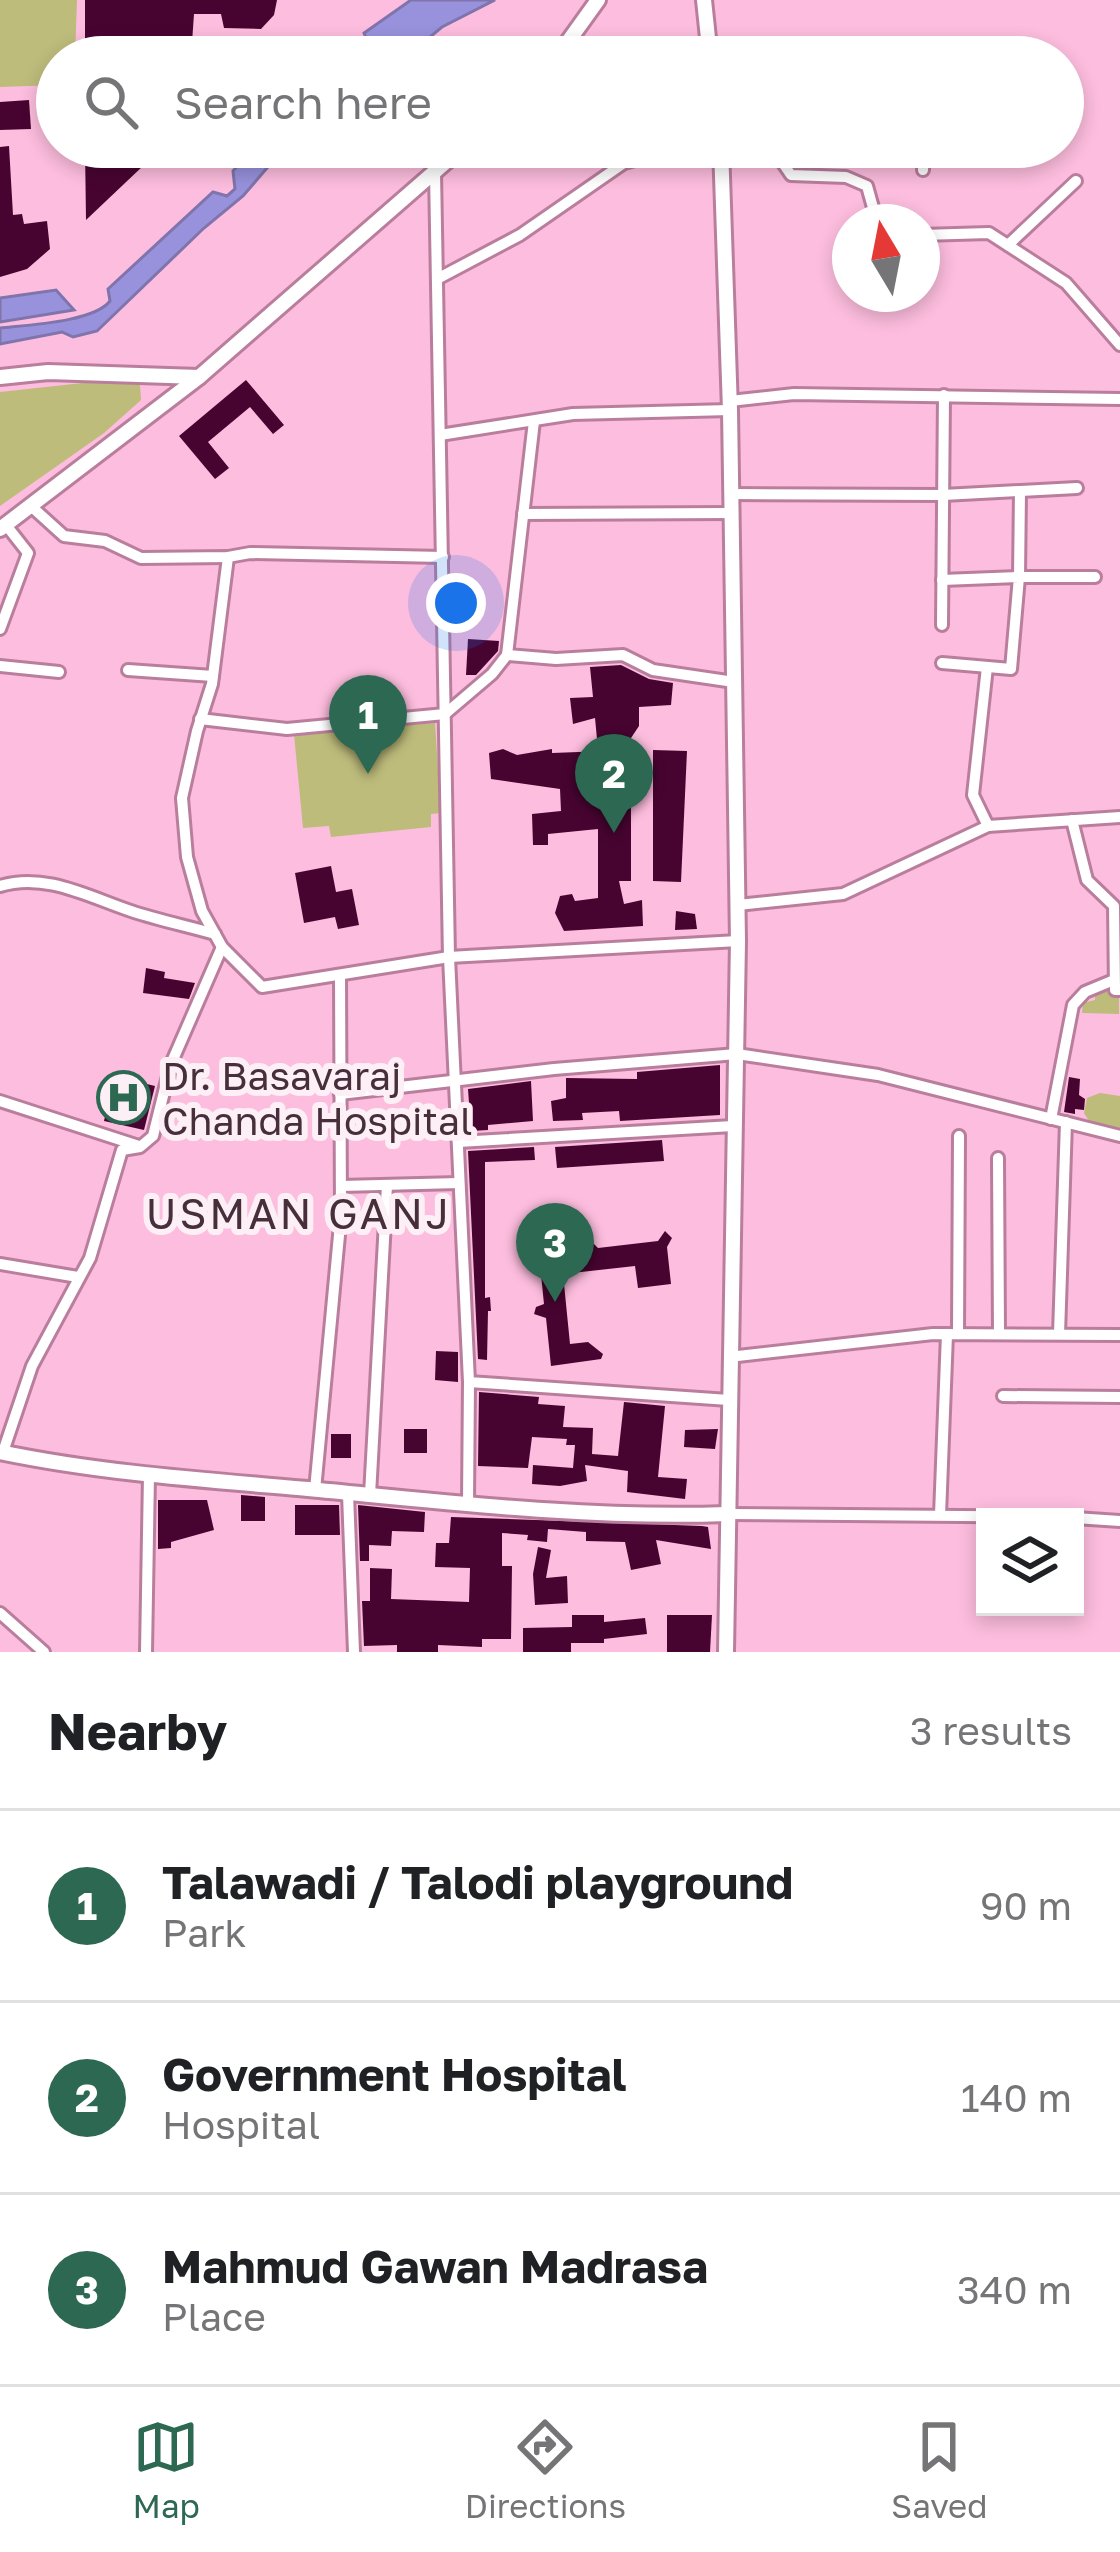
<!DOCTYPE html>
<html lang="en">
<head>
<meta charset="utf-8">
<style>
	:root { --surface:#fff; --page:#f2f2f2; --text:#202124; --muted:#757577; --line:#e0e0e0; --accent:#2c6852 }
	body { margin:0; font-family:"Golos Text",sans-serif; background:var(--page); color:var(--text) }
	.controls { position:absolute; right:36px; bottom:36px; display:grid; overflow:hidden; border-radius:0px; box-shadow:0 6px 18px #0003 }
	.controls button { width:108px; height:108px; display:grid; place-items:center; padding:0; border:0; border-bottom:3px solid var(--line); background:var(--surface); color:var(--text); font:60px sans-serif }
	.compass { position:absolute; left:832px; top:204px; width:108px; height:108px; border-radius:50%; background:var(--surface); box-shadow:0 6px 18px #0003; rotate:350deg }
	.you { position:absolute; left:456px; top:603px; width:42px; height:42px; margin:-30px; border:9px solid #fff; border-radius:50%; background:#1a73e8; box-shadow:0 0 0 18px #1a73e833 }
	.badge { display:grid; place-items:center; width:78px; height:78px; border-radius:50%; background:var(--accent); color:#fff; font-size:39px; font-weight:700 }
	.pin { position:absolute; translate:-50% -99px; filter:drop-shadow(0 3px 6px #0008) }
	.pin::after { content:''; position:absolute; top:63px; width:42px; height:36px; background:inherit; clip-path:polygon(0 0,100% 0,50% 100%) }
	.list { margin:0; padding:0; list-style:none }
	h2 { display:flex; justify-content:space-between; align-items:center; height:156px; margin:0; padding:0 48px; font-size:51px }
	h2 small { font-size:39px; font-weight:400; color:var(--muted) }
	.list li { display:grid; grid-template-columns:78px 1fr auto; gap:36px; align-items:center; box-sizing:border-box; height:192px; padding:0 48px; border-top:3px solid var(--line) }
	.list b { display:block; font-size:45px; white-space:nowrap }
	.list p { margin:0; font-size:39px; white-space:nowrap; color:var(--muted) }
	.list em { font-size:39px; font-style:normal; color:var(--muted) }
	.icon { flex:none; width:66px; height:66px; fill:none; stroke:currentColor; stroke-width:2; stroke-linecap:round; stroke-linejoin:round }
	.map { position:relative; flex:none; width:1120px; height:1652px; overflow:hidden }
	.search { position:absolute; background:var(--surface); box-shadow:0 6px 18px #0003; left:36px; right:36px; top:36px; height:132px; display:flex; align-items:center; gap:30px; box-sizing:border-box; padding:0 42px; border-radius:66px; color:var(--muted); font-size:45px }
	.sheet { height:732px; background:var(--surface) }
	nav { display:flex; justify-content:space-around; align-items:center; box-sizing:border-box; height:168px; border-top:3px solid var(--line); background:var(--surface); font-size:33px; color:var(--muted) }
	nav a { display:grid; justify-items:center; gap:6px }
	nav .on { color:var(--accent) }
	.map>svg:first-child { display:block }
	.green { fill:#bebc7b }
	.water { fill:#9892dd; stroke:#8074ac; stroke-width:3 }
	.building { fill:#480431 }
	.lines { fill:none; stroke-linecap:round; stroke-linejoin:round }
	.minor-casing { stroke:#ba7e9d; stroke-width:16 }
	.tertiary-casing { stroke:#ba7e9d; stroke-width:20 }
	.minor { stroke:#fff; stroke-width:10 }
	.tertiary { stroke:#fff; stroke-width:14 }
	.labels { text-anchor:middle; stroke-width:12; stroke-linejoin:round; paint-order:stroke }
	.poi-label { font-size:39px; fill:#472e3b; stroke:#fdeff6; text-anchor:start }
	.neighbourhood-label { font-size:42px; letter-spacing:3px; fill:#472e3b; stroke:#fdeff6 }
</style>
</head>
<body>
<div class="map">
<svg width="1120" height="1652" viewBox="0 0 1120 1652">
	<rect width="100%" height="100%" fill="#fdbdde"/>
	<g class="green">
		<path d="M0,0H77L75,57H57V85L0,87Z"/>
		<path d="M101,381L140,385L141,400L104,433L0,506V392Z"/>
		<path d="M435,723L441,813L431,814V827L331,837L329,826L303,828L294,734Z"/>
		<path d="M1095,992H1119V1014L1082,1013L1083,1003L1095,1000Z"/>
		<path d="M1100,1093L1120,1096V1131L1089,1121L1084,1113L1087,1098Z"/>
	</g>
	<g class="water">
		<path d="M411,0H495L442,27L406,57H368L371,51L364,33Z"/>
		<path d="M254,147H285L243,196L204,228L97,331L73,337L62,332L0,344V328C28,325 94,322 110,301L108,289L213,192L227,196L235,189L233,171Z"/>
		<path d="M56,290L74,310L0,322V298Z"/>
	</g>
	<g class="building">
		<path d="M85,0H277L274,15L261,29L224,28L221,14H194L191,57H85Z"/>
		<path d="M29,100L31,129L0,130V102Z"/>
		<path d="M9,146L13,215L22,214L24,224L47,221L50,249L27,269L0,277V147Z"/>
		<path d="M85,147H163L86,220Z"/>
		<path d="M246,380L284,425L273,434L250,407L208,442L229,468L215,479L179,436Z"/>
		<path d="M468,639L499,641L498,651L476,675H466Z"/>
		<path d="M621,665L649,679L673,683L671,705L639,707V726L631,738L597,739L595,718L573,724L570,698L593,697L590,667Z"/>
		<path d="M503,749L517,755L552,749V753L605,751L607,787H631V881H619L624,904L642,900L643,926L564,931L555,913L560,896L572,894L575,901L598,898V829L548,834V845H533L532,814L561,811L560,789L491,779L489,753Z"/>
		<path d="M653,750L687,751L681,882L653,881Z"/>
		<path d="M331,866L336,892L352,889L359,925L338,929L335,917L304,923L295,873Z"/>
		<path d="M676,911L695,914L697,929L675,930Z"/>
		<path d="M146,968L165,972L164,978L195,983L189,999L143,993Z"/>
		<path d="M720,1065V1115L620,1121L619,1111L582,1113L583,1120L553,1121L551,1101L566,1098V1078L637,1079V1072Z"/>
		<path d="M114,1076L155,1086L144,1130L104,1121Z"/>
		<path d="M1069,1077L1080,1079L1079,1095L1085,1099L1084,1110L1075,1109V1114L1064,1112Z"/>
		<path d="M531,1081L533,1121L488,1125V1130L471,1131L468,1089Z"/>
		<path d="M662,1140L664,1161L557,1168L555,1147Z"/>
		<path d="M534,1147L535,1160L485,1162V1298L490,1297L491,1311H488L487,1360L478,1359L468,1151Z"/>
		<path d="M665,1231L672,1238L667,1247L671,1284L638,1288L635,1266L563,1274L570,1344L588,1342L603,1354L601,1359L551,1366L546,1318L534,1314L536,1307L544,1304L539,1254L583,1249L588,1238L598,1248L658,1241Z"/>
		<path d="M436,1351L458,1352V1382L435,1380Z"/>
		<path d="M479,1392L539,1397L538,1404L565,1406L563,1427L593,1428L592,1454L618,1456L624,1402L665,1406L658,1477L687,1479L685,1499L627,1492L628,1471L585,1465L587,1481L560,1486L532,1484L533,1465L573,1468L575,1445H566L567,1439L532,1437L528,1468L478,1466Z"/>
		<rect x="404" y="1429" width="23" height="24"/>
		<path d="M718,1429L715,1449L684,1447L685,1430Z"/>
		<rect x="331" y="1434" width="20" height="24"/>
		<path d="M241,1495L265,1497V1521H241Z"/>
		<path d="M158,1500H207L214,1530L171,1542V1548L158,1549Z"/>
		<path d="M295,1505H339L340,1535H295Z"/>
		<path d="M358,1505L425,1512L424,1532L392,1531L391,1546L369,1545V1561H360Z"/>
		<path d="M451,1517L702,1526L708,1527L711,1549L656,1540L661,1564L631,1570L625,1542L586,1541V1532L548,1529L547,1542L527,1540L528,1535L502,1533V1566H512L511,1639H482V1647L438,1645V1652H397V1645L364,1646L362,1601H370V1568L392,1569L391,1599L469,1602L470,1568L435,1567L436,1543H449Z"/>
		<path d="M538,1547L551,1550L546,1578L567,1576L568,1603L535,1605L533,1574Z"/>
		<path d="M572,1615H604V1622L645,1618L647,1634L604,1639V1643H571V1652H523V1628L572,1627Z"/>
		<path d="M667,1615H712L710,1652H667Z"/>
	</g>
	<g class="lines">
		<defs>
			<g id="minor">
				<path d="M944,57L972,52L991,57"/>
				<path d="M721,148L778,156L791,175L846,177L867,186L877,222"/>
				<path d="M923,170L924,147"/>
				<path d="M435,172L449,957L469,1382L729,1400"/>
				<path d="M922,235L989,233L1066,283L1120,345"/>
				<path d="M1008,245L1076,181"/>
				<path d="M437,279L520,235L624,163L680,147"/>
				<path d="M730,401L794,394L1120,399"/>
				<path d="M534,421L507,655L556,659L623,655L653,670L734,682"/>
				<path d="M440,435L573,414L730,410"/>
				<path d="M1020,491L1019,577H1095"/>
				<path d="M731,494L943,495L1077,488"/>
				<path d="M32,507L64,536L105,541L141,558L228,557L250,553L443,557"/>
				<path d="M523,514L731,513"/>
				<path d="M228,557L212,684L197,731L182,798L187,857L202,911L222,947L262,987L449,957L738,941"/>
				<path d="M942,580L1019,577L1011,669L942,663"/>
				<path d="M942,625L944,395"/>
				<path d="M0,629L28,553L6,525"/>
				<path d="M0,666L59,672"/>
				<path d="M987,667L973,795L988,826"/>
				<path d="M128,670L213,676"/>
				<path d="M200,719L287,729L445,714L492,674L507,655"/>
				<path d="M1072,820L1087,880L1114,906L1115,990H1120"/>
				<path d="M0,886C45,872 89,897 131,911C158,920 187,926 215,934"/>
				<path d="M738,905L843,894L988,826L1120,817"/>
				<path d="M340,1094L554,1069L737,1054L878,1075L1120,1136"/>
				<path d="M0,1101L139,1146"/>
				<path d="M1051,1119L1073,1005L1085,992L1114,980"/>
				<path d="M458,1142L733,1126"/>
				<path d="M998,1158L999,1334"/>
				<path d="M341,1186L459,1183"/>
				<path d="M0,1264L78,1277"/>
				<path d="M958,1334L959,1136"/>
				<path d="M1059,1334L1066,1122"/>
				<path d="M729,1357L933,1334L1120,1335"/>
				<path d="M1003,1396L1120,1397"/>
				<path d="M3,1452L32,1366L90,1258L122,1150L140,1147L153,1136L171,1064L222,947"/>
				<path d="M315,1490L341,1214L340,976"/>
				<path d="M348,1494L354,1652"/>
				<path d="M370,1495L387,1185"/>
				<path d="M468,1502L469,1382"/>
				<path d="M727,1514L1063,1517"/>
				<path d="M940,1515L947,1334"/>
				<path d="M1075,1518L1120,1521"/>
				<path d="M0,1613L44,1652"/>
				<path d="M146,1652L149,1475"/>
			</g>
			<g id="tertiary">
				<path d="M704,0L710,57"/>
				<path d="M557,57L598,0"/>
				<path d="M721,147L730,410L738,941L726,1652"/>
				<path d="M0,377L48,372L199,377"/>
				<path d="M0,529L199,377L463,147"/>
				<path d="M0,1452C101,1473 205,1480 308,1489C446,1502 588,1519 727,1514"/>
			</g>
		</defs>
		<use href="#minor" class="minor-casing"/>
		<use href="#tertiary" class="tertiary-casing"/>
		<use href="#minor" class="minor"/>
		<use href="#tertiary" class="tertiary"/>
	</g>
	<defs>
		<symbol id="hospital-ring" viewBox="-11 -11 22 22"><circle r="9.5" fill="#fdeff6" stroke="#2c6852" stroke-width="1.5"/><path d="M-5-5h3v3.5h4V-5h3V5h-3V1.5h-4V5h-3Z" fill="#2c6852"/></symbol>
	</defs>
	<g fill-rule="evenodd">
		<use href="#hospital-ring" x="94" y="1068" width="59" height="59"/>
	</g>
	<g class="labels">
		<g class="poi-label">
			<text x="162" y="1090">Dr. Basavaraj<tspan x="162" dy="45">Chanda Hospital</tspan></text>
		</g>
		<g class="neighbourhood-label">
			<text x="299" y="1229">USMAN GANJ</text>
		</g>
	</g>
</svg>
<div class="controls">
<button><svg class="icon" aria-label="layers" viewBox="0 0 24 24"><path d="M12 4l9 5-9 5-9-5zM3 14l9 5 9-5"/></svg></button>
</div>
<svg class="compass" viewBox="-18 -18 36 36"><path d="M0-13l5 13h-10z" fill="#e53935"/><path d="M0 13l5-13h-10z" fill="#757577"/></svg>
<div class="you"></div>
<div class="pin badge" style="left:368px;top:774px">1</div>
<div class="pin badge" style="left:614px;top:833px">2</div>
<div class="pin badge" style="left:555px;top:1302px">3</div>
<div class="search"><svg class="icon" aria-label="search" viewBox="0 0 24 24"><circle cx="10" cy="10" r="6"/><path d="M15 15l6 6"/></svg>Search here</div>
</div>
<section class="sheet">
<h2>Nearby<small>3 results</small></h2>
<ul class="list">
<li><span class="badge">1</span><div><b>Talawadi / Talodi playground</b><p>Park</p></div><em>90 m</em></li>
<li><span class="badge">2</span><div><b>Government Hospital</b><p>Hospital</p></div><em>140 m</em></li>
<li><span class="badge">3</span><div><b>Mahmud Gawan Madrasa</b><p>Place</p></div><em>340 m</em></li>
</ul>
</section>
<nav>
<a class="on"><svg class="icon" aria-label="map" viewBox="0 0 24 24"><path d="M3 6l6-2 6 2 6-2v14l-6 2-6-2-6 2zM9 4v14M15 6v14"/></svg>Map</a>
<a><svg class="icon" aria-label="directions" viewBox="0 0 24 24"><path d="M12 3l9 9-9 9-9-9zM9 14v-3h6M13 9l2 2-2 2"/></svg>Directions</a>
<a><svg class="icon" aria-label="saved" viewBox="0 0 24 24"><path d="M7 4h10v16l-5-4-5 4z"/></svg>Saved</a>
</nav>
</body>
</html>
